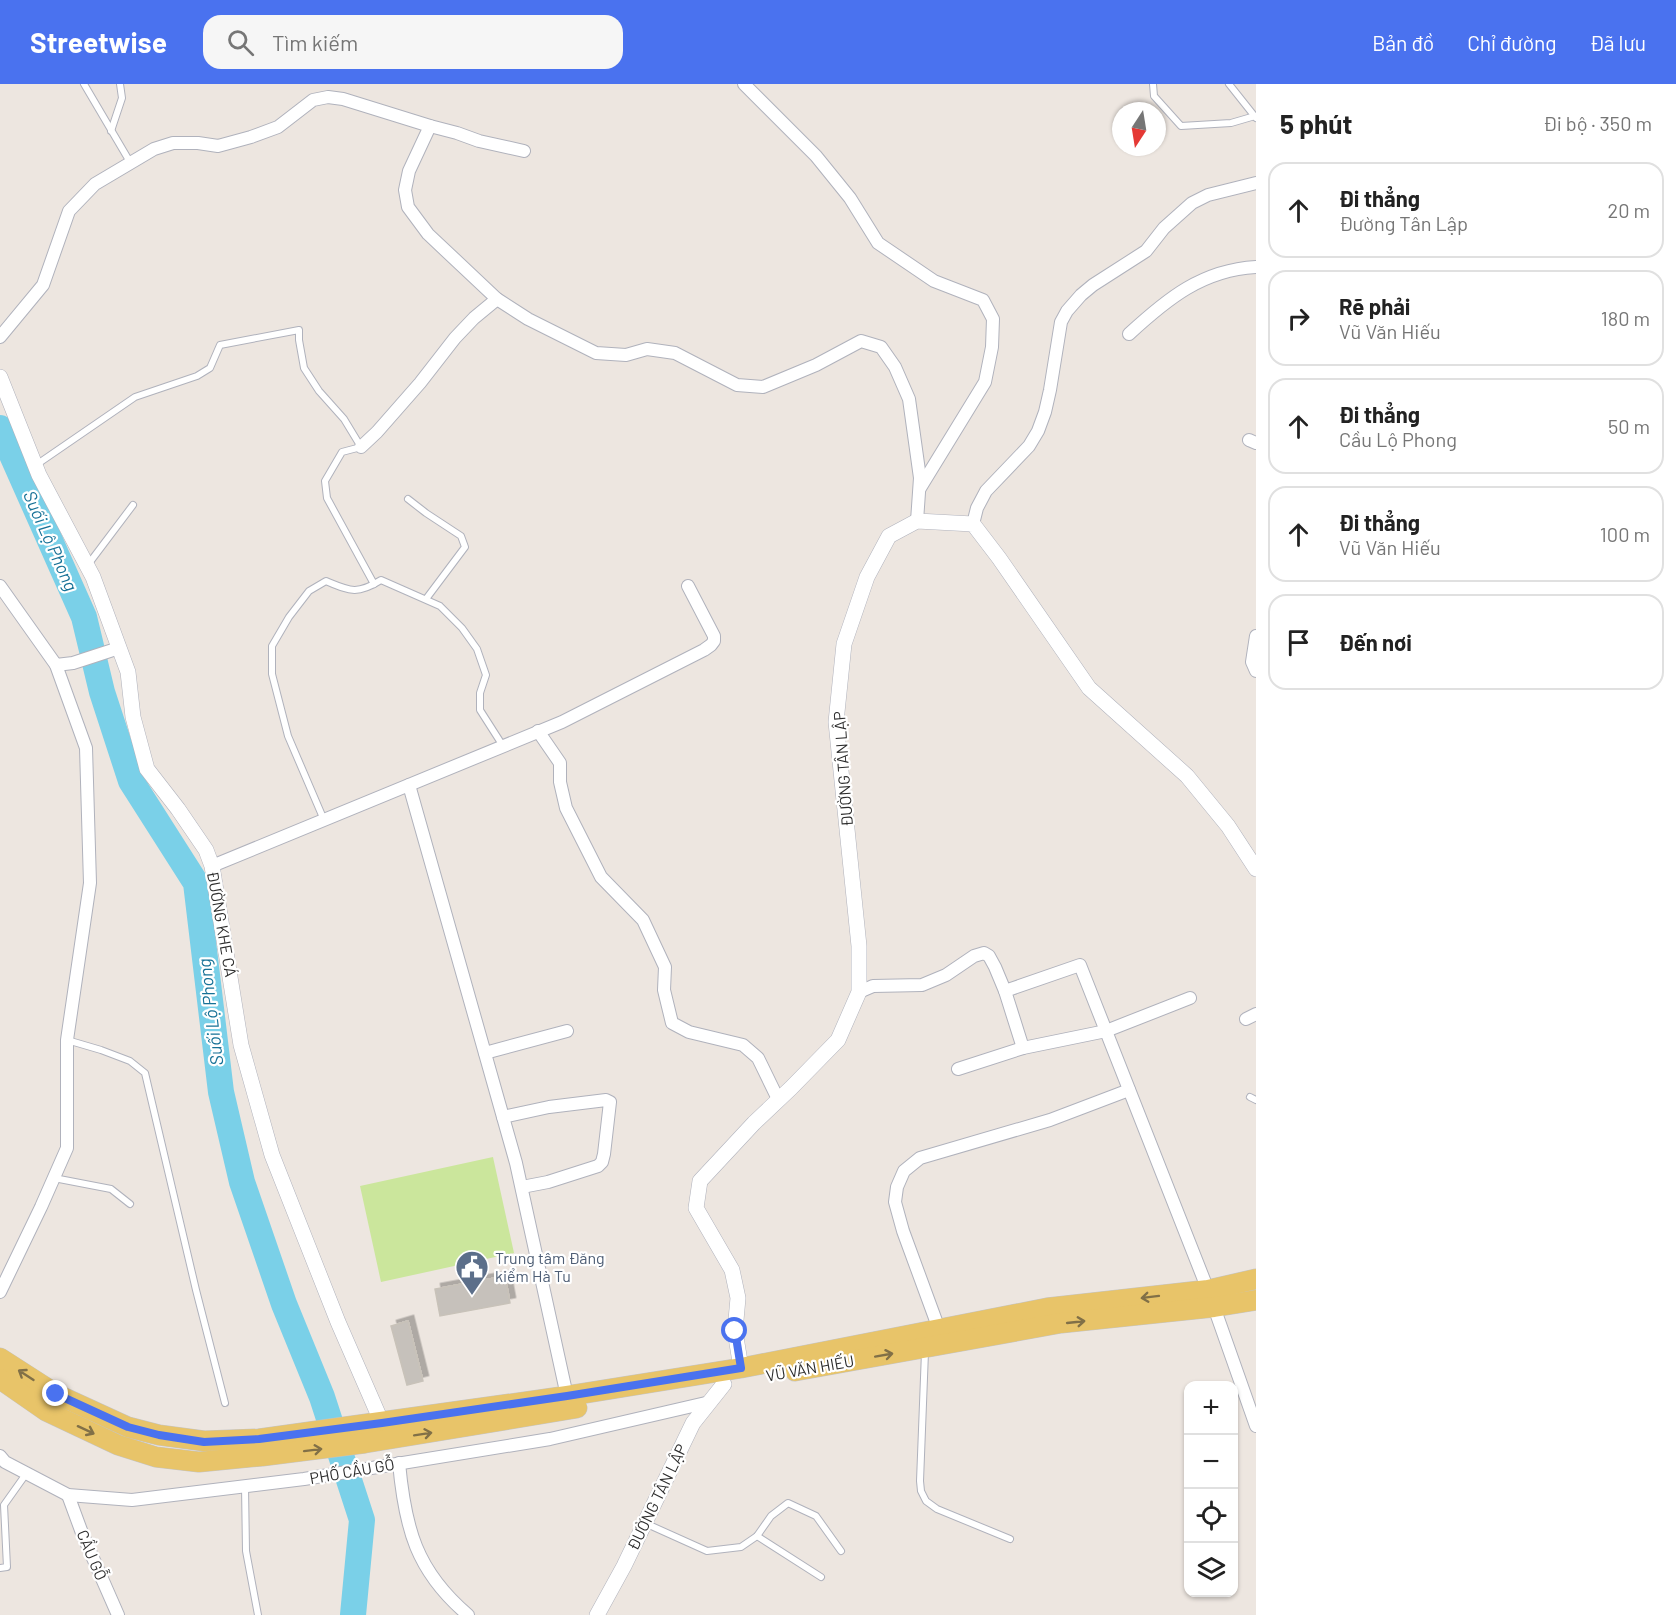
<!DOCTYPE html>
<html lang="vi">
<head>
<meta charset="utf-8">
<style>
	:root { --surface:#fff; --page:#f6f6f6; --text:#222; --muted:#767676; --line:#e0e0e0; --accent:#4a72ef }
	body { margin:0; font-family:Barlow,sans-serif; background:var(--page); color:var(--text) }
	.controls { position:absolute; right:18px; bottom:18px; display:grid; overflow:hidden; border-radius:12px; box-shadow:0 2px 4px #0004 }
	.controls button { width:54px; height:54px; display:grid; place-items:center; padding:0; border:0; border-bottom:2px solid var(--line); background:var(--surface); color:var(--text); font:30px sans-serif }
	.compass { position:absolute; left:1112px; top:18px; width:54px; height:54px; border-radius:50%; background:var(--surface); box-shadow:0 2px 4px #0004; rotate:192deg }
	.stop { position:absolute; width:18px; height:18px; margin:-14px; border:4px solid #4a72ef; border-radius:50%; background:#fff }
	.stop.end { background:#4a72ef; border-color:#fff; box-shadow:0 2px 6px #0008 }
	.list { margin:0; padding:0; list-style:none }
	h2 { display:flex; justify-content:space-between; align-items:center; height:78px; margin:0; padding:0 24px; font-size:26px }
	h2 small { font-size:20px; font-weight:400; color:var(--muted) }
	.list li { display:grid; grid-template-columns:39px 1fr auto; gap:18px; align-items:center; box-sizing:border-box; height:96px; margin:0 12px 12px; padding:0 12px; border:2px solid var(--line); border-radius:18px }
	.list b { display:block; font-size:22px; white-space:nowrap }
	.list p { margin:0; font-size:20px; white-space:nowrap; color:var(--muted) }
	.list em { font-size:20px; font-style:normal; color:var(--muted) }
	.icon { flex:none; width:33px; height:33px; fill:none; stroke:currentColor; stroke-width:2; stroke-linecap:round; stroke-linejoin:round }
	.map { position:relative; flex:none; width:1256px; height:1531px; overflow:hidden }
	header { display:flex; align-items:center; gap:36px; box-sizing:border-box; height:84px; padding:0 30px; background:var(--accent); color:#fff }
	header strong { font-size:28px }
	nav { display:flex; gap:33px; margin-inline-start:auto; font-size:21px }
	.search { width:420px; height:54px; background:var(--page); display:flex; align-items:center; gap:15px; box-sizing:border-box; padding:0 21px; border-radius:18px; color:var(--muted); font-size:22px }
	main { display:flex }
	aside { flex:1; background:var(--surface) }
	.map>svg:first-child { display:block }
	.pitch { fill:#cbe69c }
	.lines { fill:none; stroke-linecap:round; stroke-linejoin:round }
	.river { stroke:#7ad0e8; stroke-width:26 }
	.building { fill:#c6c1bb; stroke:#c8c2b9; stroke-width:1.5; filter:url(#shadow) }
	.service-casing { stroke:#b0b2bc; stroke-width:8 }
	.minor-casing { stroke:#b0b2bc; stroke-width:14 }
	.tertiary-casing { stroke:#b0b2bc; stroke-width:16 }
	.primary-casing { stroke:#c4c4c4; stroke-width:21 }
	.service { stroke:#fff; stroke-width:6 }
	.minor { stroke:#fff; stroke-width:12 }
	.tertiary { stroke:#fff; stroke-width:15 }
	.primary { stroke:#e8c469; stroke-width:20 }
	.oneway { stroke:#817047 }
	.route { stroke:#4a72ef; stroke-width:8 }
	.labels { text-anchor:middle; stroke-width:4.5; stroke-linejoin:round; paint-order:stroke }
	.street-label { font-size:16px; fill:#2c2c2c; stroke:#fff }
	.service-label { font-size:16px; fill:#4e5e75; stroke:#fff; text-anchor:start }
	.water-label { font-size:18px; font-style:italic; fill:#167196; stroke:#fff }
</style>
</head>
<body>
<header>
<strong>Streetwise</strong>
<div class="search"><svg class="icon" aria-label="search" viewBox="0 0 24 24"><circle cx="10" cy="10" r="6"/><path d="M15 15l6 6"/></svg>Tìm kiếm</div>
<nav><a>Bản đồ</a><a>Chỉ đường</a><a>Đã lưu</a></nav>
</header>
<main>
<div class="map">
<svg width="1256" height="1531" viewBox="0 0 1256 1531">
	<defs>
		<filter id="shadow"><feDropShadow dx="5.5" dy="-5.5" stdDeviation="0" flood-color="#0004"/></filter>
	</defs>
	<rect width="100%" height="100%" fill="#ede6e0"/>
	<path class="pitch" d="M493,1073L514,1169L381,1198L360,1102Z"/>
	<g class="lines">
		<path class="river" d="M0,344L84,533L102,608L131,697L196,799L221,1008L242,1098L284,1220L322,1313L362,1436L353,1531"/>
	</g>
	<g class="building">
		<path d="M505,1192L510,1219L440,1232L435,1205Z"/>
		<path d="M408,1237L423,1297L407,1301L391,1242Z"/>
	</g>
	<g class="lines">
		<defs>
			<g id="service">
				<path d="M84,0L130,78"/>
				<path d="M1153,0L1154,12L1181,42L1231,39L1255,32"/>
				<path d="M1229,0L1256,34"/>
				<path d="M111,47L122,14L120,0"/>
				<path d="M36,381L135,313L197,292L210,284L220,261L299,246V256L304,284L319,307L344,335L361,363L342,368L325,397L327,414L374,500"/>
				<path d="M408,415L426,429L461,452L465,463L426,515"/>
				<path d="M87,482L133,421"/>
				<path d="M324,736L288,652L272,590V562L289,533L309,507L326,497C350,507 357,511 381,496L440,522L462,544L477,565L486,591L480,609V626L503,662"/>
				<path d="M67,956L101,966L130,977L145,989L196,1206L225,1319"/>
				<path d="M1250,1013L1256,1016"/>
				<path d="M54,1094L111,1105L130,1120"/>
				<path d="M925,1268L920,1397L921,1407L926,1417L937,1425L1010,1455"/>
				<path d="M245,1402L246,1467L258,1531"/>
				<path d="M647,1440L707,1467L741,1463L757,1452L771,1432L788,1419L816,1432L841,1467"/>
				<path d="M757,1452L821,1493"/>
				<path d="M0,1484L7,1483L4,1421L26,1390"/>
			</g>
			<g id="minor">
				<path d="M744,0L816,72L850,114L878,159L934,197L983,216L993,235L992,263L985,298L920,404"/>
				<path d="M430,42L409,87L405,106L408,123L428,150L497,215L528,235L596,269L626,271L647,265L675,269L737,301L763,303L816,281L861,257L881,263L895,283L909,315L920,394L917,437"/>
				<path d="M1129,250C1167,215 1202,186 1256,183"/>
				<path d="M0,253L43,201L69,127L95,100L154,65L173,59H198L218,62L251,53L278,43L313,16L328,13L343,15L430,42L457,49L479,57L524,67"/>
				<path d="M1249,356L1256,359"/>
				<path d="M361,363L377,348L420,299L455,254L474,234L497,215"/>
				<path d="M973,440L977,424L986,407L1029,362L1038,347L1045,328L1050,306L1061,238L1067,227L1081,211L1093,201L1146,167L1164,144L1192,119L1208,111L1256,99"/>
				<path d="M0,502L56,581L86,664L90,799L67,956V1064L41,1123L0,1208"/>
				<path d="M1256,552L1252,578L1256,587"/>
				<path d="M56,581L73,579L119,564"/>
				<path d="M538,647L560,679V698L566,724L601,793L643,836L665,883L664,906L672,939L689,948L743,961L758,974L778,1015"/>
				<path d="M409,701L516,1079L567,1312"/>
				<path d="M212,782L562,638L704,566L711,561L714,557V552L688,502"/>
				<path d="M1005,907L1080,881L1208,1206"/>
				<path d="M859,908L873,902L922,901L946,891L974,872L984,869L989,872L995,883L1005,907L1023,964"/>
				<path d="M1246,935L1256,930"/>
				<path d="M485,969L567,947"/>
				<path d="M958,985L1023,964L1106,947L1190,914"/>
				<path d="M503,1033L549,1023L598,1017L606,1016L610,1018L604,1070L602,1078L598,1082L548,1098L522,1103"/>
				<path d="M1214,1223L1256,1342"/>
				<path d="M939,1245L903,1147L895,1118L897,1103L904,1087L920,1074L1050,1036L1129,1006"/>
				<path d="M0,1372L5,1378L68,1411L132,1416L304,1395L550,1355L710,1318"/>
				<path d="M399,1379C405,1444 416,1487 468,1531"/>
				<path d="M68,1411L82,1449L118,1531"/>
			</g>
			<g id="tertiary">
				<path d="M0,293L39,391L93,493L128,588L133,633L147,685L178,725L206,766L212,782L241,961L272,1071L338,1238L382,1339"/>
				<path d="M741,1284L735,1247L738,1214L732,1186L696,1124L700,1097L754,1039L791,1004L838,956L859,908V862L836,638L844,560L867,493L889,452L917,437L973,440L999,474L1089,604L1187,692L1228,742L1256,785"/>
				<path d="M597,1531L624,1482L693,1339L724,1300"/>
			</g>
			<g id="primary">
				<path d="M0,1274L56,1310L128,1343L159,1351L204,1357L259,1355L567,1312L741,1284L1047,1224L1208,1206L1256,1195"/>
				<path d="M795,1287L1061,1239L1214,1223L1256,1216"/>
				<path d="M0,1295L46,1327L118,1361L156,1373L199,1378L262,1372L365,1359L577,1324"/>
			</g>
		</defs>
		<use href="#service" class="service-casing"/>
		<use href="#minor" class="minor-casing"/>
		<use href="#tertiary" class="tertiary-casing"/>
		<use href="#primary" class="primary-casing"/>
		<use href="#service" class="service"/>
		<use href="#minor" class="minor"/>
		<use href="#tertiary" class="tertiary"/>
		<use href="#primary" class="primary"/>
	</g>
	<defs><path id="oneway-shaft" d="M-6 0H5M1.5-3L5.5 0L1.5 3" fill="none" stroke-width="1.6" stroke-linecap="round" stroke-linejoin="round" transform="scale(1.5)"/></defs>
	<g class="oneway">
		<use href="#oneway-shaft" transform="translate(1150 1213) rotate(173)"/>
		<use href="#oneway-shaft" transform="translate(1076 1238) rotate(-6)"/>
		<use href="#oneway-shaft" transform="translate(884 1271) rotate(-10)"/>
		<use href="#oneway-shaft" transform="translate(26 1291) rotate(-147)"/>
		<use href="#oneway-shaft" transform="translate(86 1346) rotate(25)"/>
		<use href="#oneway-shaft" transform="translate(423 1350) rotate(-9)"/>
		<use href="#oneway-shaft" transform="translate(313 1366) rotate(-7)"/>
	</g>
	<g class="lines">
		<path class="route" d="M56,1310L128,1343L159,1351L204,1358L259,1355L382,1339L567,1312L741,1284L735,1247"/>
	</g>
	<defs>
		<symbol id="civic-pin" viewBox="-11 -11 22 30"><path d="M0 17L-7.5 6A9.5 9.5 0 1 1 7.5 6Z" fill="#5c6f8a" stroke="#fff"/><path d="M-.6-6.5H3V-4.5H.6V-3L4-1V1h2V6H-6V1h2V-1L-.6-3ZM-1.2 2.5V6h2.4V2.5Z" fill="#fff"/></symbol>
	</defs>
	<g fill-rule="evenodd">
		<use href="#civic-pin" x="453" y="1164" width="38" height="52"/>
	</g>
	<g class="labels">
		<g class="street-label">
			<text transform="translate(843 685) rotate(-94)" y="6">ĐƯỜNG TÂN LẬP</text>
			<text transform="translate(222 840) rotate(80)" y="6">ĐƯỜNG KHE CÁ</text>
			<text transform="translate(810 1284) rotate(-10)" y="6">VŨ VĂN HIẾU</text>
			<text transform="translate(352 1387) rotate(-10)" y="6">PHỐ CẦU GỖ</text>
			<text transform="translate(657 1413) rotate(-64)" y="6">ĐƯỜNG TÂN LẬP</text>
			<text transform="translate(92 1471) rotate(67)" y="6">CẦU GỖ</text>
		</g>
		<g class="service-label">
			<text x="495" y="1180">Trung tâm Đăng<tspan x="495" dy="18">kiểm Hà Tu</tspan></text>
		</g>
		<g class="water-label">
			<text transform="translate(50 457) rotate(66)" y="6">Suối Lộ Phong</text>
			<text transform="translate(211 928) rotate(-97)" y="6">Suối Lộ Phong</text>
		</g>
	</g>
</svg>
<div class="controls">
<button>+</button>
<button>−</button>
<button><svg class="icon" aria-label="locate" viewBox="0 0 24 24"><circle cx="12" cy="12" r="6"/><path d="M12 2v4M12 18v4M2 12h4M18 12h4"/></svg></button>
<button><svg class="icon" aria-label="layers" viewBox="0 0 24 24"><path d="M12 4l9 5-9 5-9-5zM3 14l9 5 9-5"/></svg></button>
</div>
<svg class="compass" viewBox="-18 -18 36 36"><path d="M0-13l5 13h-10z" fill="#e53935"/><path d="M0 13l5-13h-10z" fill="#767676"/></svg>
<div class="stop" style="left:735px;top:1247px"></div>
<div class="stop end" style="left:56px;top:1310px"></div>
</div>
<aside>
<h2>5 phút<small>Đi bộ · 350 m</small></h2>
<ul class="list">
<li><svg class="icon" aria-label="ahead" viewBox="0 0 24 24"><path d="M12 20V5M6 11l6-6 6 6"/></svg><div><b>Đi thẳng</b><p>Đường Tân Lập</p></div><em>20 m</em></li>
<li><svg class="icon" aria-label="right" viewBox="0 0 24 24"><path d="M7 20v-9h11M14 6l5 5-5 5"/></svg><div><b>Rẽ phải</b><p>Vũ Văn Hiếu</p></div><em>180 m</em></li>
<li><svg class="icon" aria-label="ahead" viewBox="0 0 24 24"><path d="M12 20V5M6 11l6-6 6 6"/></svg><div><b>Đi thẳng</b><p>Cầu Lộ Phong</p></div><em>50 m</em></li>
<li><svg class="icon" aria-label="ahead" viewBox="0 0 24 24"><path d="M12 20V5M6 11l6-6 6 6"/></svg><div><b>Đi thẳng</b><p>Vũ Văn Hiếu</p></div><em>100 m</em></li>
<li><svg class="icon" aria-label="arrive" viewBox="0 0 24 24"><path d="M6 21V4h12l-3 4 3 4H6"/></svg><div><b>Đến nơi</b></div></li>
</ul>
</aside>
</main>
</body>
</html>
